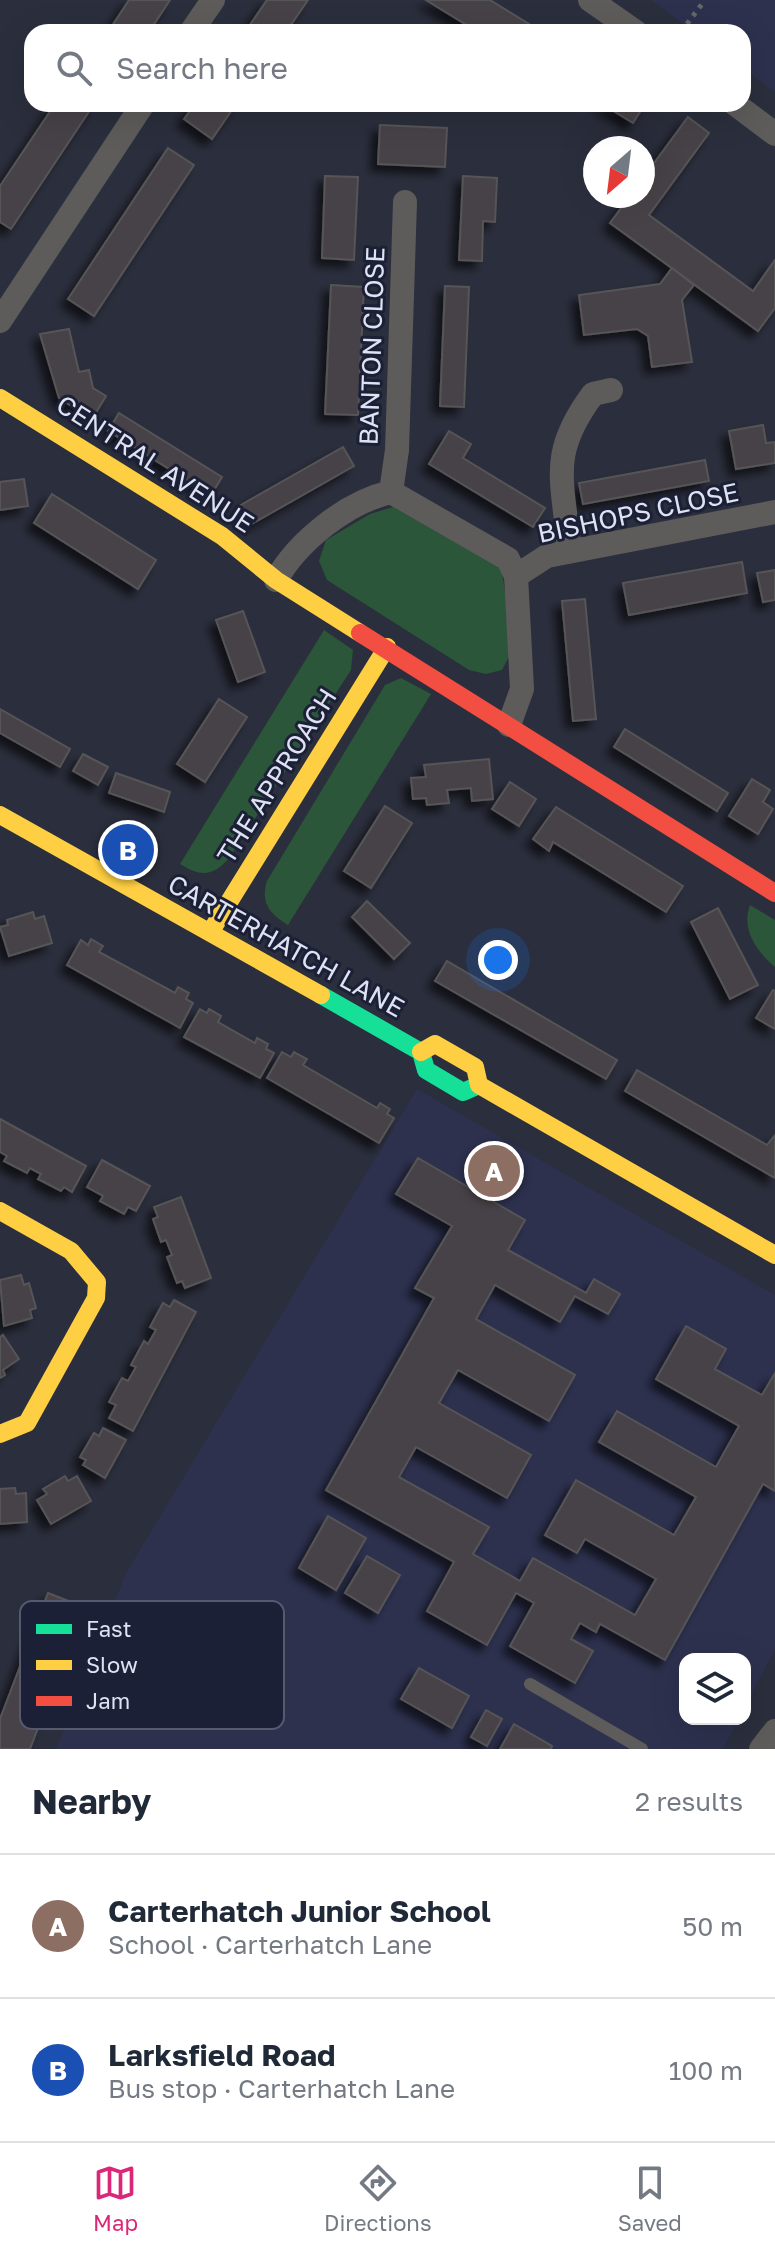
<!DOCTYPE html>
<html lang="en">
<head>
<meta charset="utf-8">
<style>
	:root { --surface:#fff; --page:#f6f6f7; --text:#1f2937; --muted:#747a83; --line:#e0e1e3; --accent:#db2777 }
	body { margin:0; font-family:"Golos Text",sans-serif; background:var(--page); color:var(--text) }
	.controls { position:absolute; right:24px; bottom:24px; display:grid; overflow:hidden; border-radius:16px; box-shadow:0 8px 32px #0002 }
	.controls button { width:72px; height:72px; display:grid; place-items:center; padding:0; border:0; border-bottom:2px solid var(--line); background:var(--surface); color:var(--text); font:40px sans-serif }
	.compass { position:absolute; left:583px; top:136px; width:72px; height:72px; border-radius:50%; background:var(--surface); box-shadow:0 8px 32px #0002; rotate:208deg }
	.you { position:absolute; left:498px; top:960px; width:28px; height:28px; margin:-20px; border:6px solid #fff; border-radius:50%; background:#1a73e8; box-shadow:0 0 0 12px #1a73e833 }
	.badge { display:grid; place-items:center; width:52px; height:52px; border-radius:50%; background:var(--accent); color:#fff; font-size:26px; font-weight:700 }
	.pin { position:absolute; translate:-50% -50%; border:4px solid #fff; box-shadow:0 2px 8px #0006 }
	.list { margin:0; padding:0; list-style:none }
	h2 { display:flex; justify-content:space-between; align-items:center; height:104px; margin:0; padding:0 32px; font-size:34px }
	h2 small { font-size:26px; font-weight:400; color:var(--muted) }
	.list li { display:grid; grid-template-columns:52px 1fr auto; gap:24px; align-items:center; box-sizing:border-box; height:144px; padding:0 32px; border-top:2px solid var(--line) }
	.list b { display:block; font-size:30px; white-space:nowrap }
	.list p { margin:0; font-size:26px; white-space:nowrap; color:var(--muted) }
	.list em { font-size:26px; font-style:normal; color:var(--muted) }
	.icon { flex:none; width:44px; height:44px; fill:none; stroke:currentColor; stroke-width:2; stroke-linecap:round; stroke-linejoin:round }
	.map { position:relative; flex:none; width:775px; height:1749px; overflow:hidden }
	.search { position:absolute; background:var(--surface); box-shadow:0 8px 32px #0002; left:24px; right:24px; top:24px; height:88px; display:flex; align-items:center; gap:20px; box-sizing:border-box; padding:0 28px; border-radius:24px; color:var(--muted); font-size:30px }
	.sheet { height:392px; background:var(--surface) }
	nav { display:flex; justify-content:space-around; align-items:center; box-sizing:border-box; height:112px; border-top:2px solid var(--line); background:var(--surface); font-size:22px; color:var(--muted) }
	nav a { display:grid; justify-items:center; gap:4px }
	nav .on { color:var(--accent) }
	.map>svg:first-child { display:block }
	.built { fill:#2d314e }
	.green { fill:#2b5639 }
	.building { fill:#464347; stroke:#575457; stroke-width:2; filter:url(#shadow) }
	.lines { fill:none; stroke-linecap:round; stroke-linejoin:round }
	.path { stroke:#67676a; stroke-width:5; stroke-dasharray:4 6; stroke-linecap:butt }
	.lane { stroke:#5d5c5b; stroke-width:12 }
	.street { stroke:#5d5c5b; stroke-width:24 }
	.fast { stroke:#16e098; stroke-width:18 }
	.slow { stroke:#ffcf43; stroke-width:18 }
	.jam { stroke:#f24e42; stroke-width:18 }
	.labels { text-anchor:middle; stroke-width:6; stroke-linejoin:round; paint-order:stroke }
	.street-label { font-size:26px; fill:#dee2f2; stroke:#1c2037 }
	.key { fill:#1c2037; stroke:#565a6f; stroke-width:2 }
	.key-label { font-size:22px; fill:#dee2f2 }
</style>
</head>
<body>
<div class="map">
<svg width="775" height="1749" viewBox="0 0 775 1749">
	<defs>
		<filter id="shadow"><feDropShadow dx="-7" dy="7" stdDeviation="4" flood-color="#0009"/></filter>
	</defs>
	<rect width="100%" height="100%" fill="#2b2e3c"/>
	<g class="built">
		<path d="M651,0H775V92L743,68V32H694Z"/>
		<path d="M417,1089L775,1295V1649L745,1707V1659H685V1719H739L723,1749H56L126,1573Z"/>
	</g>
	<g class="green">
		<path d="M393,507L502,569L512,651L502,670L486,674L469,670L327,580L319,561L326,540L370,514Z"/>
		<path d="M324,630L353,650L351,670L230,857C213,877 201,877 180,864Z"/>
		<path d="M401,678L431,694L288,925C270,914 260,903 267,881L385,685Z"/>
		<path d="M750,905L775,920V967C756,951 741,929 750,905Z"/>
	</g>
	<g class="building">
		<path d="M129,0H170L149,32H108Z"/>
		<path d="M267,0H308L286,32H245Z"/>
		<path d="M426,0H490L537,29L478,32Z"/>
		<path d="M55,104H94L11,229L0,222V186Z"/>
		<path d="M195,104H236L212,139L184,119Z"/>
		<path d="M602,104H645L633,123Z"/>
		<path d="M688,117L709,133L649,215L753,291L775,260V308L758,331L610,223L630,196H643V178Z"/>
		<path d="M380,125L447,128L445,167L378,164Z"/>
		<path d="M168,148L194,165L94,316L68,299Z"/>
		<path d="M325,176L358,177L354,260L322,258Z"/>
		<path d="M463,176L497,178L495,222L483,221L482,261L459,260Z"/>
		<path d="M672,268L694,285L682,300L692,362L652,367L648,336L637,329L584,335L579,295L660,284Z"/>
		<path d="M331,285L364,287L358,415L325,414Z"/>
		<path d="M445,286L469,287L464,407L440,406Z"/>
		<path d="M69,329L79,372L89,370L93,388L106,396L92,419L59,398L40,334Z"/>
		<path d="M119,413L222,477L211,495L108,431Z"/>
		<path d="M763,425L766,443L775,442V463L736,469L729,431Z"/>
		<path d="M449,431L471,444L463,458L545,508L533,527L429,464Z"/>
		<path d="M343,447L354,466L250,525L239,506Z"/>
		<path d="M705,460L709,481L583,504L579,483Z"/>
		<path d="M24,479L28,506L0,510V482Z"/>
		<path d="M52,494L156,560L138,589L34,523Z"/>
		<path d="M742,562L747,593L629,615L623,583Z"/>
		<path d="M775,570V600L763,602L757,573Z"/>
		<path d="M585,599L596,719L573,721L562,601Z"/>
		<path d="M243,611L265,672L238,682L216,620Z"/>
		<path d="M219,699L247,717L205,782L177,764Z"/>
		<path d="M0,709L70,749L60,767L0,733Z"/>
		<path d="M625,729L728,793L717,811L614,747Z"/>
		<path d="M83,754L108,767L98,785L73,771Z"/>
		<path d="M489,759L493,799L472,801L471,788L447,790L449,803L427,805L426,798L413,799L411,778L426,777L424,765Z"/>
		<path d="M116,773L170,792L164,812L109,793Z"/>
		<path d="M752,779L770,790L763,802L773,809L758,834L729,816Z"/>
		<path d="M510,782L536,799L519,826L492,809Z"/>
		<path d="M385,806L412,823L371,888L344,871Z"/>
		<path d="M556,807L683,886L666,912L553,842L549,851L533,839Z"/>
		<path d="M367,901L410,943L394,959L352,917Z"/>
		<path d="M718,908L758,985L730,999L691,922Z"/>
		<path d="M33,912L35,919L44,916L52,943L9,956L0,927L8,925L7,920Z"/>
		<path d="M91,939L103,946L99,952L175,993L178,987L189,993L186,999L193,1003L180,1028L67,965L81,940L88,945Z"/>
		<path d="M447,961L617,1060L606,1079L435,981Z"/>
		<path d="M773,990L775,991V1029L756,1018Z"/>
		<path d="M200,1009L207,1013L209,1009L221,1016L218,1022L255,1043L257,1038L268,1044L266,1049L274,1053L260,1078L184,1037Z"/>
		<path d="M282,1052L291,1057L294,1052L307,1059L303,1065L377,1108L380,1103L390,1109L387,1114L394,1118L379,1143L267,1078Z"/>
		<path d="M637,1070L767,1145L775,1135V1178L625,1091Z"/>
		<path d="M0,1119L86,1166L72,1192L64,1187L61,1191L38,1179L41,1174L30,1168L27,1173L4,1161L7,1156L0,1152Z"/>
		<path d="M418,1158L525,1220L508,1250L586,1293L594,1279L620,1294L608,1314L575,1296L560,1322L495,1285L476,1319L575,1375L549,1421L458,1370L439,1403L531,1455L507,1498L416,1447L399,1477L489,1527L473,1554L520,1581L533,1558L635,1615L656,1579L585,1539L577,1553L545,1535L576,1480L674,1535L696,1497L599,1442L617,1411L716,1467L739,1426L656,1379L686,1326L726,1349L715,1369L762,1395L775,1373V1491L763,1484L665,1660L600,1624L596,1632L580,1623L571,1639L593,1651L575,1683L510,1646L534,1603L516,1593L487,1645L427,1611L454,1562L326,1490L434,1298L415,1288L452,1226L396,1194Z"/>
		<path d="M102,1160L150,1186L136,1211L128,1207L124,1214L100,1201L103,1196L87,1187Z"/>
		<path d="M181,1197L211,1278L185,1288L182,1281L177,1283L167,1257L172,1255L166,1240L161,1242L153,1219L158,1217L154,1207Z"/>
		<path d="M21,1275L24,1285L29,1283L36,1308L30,1310L32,1318L4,1326L0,1280Z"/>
		<path d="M174,1300L196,1312L133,1431L109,1418L116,1405L109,1402L122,1378L128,1381L136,1367L131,1365L144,1341L148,1344L156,1330L150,1327L163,1303L170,1307Z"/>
		<path d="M3,1335L19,1359L3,1370L5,1375L0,1378V1337Z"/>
		<path d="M103,1428L126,1440L105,1478L83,1465L86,1460L80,1457L94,1433L99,1436Z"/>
		<path d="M65,1476L68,1481L77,1476L91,1501L51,1524L37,1500L47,1494L43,1489Z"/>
		<path d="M15,1488L16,1494L26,1493L27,1522L0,1524V1489Z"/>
		<path d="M328,1516L366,1538L336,1590L299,1568Z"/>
		<path d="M367,1556L400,1575L378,1613L345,1593Z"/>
		<path d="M48,1593L84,1607L30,1749H0V1719Z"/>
		<path d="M419,1668L469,1696L452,1728L401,1699Z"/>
		<path d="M486,1710L502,1719L487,1746L471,1737Z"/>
		<path d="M514,1724L552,1746L551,1749H500Z"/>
	</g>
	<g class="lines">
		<path class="path" d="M681,32L705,0"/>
		<path class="lane" d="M530,1684L642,1749"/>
		<g class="street">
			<path d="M590,0L636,32"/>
			<path d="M191,32L213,0"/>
			<path d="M735,104L775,134"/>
			<path d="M0,321L143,104"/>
			<path d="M391,492L397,450L405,202"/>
			<path d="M569,551C564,480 547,456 593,394L611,390"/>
			<path d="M516,576L547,556L775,512"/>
			<path d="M276,580C298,541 347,502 391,492L508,559L516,576L522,689L509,725"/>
			<path d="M761,1749L775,1731"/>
		</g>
		<path class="fast" d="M321,995L421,1052L426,1070L463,1092L479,1085"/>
		<g class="slow">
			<path d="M0,398L222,536L276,580L360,633"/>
			<path d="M0,815L321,995"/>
			<path d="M211,931L387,647"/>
			<path d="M421,1052L435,1044L475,1067L479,1085L775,1255"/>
			<path d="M0,1211L71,1251L97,1282L96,1298L27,1423L0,1434"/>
		</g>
		<path class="jam" d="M360,633L775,893"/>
	</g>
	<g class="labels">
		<g class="street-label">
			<text transform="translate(372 346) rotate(-88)" y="9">BANTON CLOSE</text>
			<text transform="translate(155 464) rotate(33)" y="9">CENTRAL AVENUE</text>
			<text transform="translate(638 513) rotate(-12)" y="9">BISHOPS CLOSE</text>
			<text transform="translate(277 776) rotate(-58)" y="9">THE APPROACH</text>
			<text transform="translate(286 946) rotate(29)" y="9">CARTERHATCH LANE</text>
		</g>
	</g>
	<rect x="20" y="1601" width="264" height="128" rx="12" class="key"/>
	<rect x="36" y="1624" width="36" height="10" fill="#16e098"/>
	<rect x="36" y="1660" width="36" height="10" fill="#ffcf43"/>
	<rect x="36" y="1696" width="36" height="10" fill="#f24e42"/>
	<g class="key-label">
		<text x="86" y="1637">Fast</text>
		<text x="86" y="1673">Slow</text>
		<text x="86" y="1709">Jam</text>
	</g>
</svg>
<div class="controls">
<button><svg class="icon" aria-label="layers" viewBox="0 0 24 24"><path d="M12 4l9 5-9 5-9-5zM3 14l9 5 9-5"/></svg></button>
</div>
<svg class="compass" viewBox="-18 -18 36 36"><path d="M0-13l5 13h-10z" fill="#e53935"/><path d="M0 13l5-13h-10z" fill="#747a83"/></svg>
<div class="you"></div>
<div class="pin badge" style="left:494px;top:1171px;background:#8d6e63">A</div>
<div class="pin badge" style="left:128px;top:850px;background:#1a4fb4">B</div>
<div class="search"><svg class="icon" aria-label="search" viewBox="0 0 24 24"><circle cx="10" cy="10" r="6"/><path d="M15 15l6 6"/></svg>Search here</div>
</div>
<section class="sheet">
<h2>Nearby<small>2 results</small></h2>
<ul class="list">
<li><span class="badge" style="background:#8d6e63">A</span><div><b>Carterhatch Junior School</b><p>School · Carterhatch Lane</p></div><em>50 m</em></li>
<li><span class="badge" style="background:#1a4fb4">B</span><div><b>Larksfield Road</b><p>Bus stop · Carterhatch Lane</p></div><em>100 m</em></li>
</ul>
</section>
<nav>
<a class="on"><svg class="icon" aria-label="map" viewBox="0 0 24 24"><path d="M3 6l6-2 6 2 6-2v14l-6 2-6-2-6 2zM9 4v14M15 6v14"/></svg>Map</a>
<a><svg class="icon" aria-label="directions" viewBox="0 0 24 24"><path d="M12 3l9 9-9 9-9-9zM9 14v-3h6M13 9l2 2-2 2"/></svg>Directions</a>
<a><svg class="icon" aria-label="saved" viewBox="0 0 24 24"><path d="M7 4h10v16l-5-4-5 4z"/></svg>Saved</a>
</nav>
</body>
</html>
